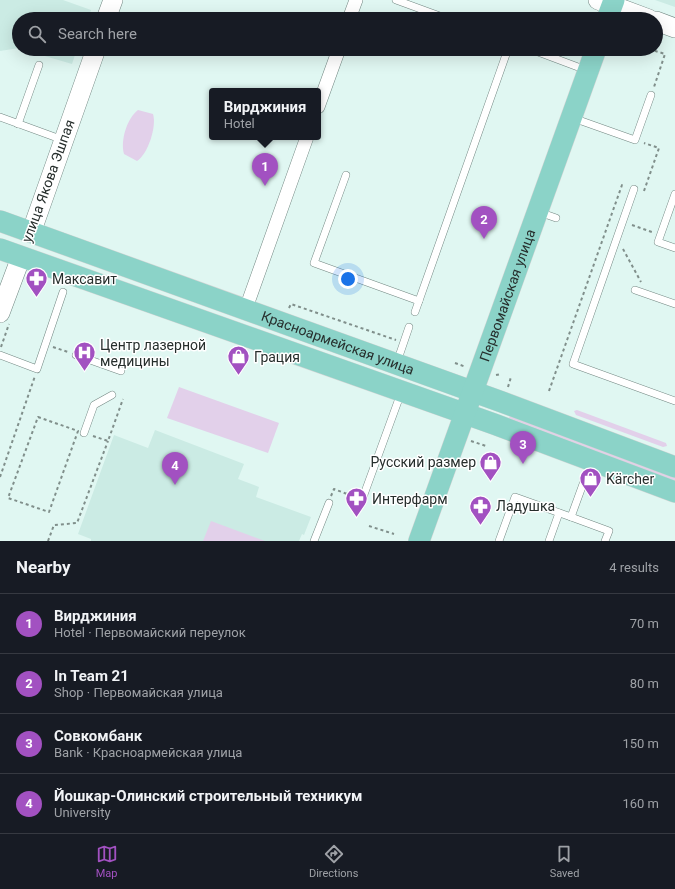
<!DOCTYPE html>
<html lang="en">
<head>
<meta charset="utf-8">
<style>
	:root { --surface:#171b24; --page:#242831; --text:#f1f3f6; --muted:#9ea1a6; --line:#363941; --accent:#a251c1 }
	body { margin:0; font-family:Roboto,sans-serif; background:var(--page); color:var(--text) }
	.you { position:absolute; left:348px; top:279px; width:14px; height:14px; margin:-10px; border:3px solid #fff; border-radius:50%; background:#1a73e8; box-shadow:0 0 0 6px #1a73e833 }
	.badge { display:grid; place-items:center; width:26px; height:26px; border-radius:50%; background:var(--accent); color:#fff; font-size:13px; font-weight:700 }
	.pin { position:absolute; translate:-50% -33px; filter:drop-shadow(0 1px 2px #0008) }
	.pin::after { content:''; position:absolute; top:21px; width:14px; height:12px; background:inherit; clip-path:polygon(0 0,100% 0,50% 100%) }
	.popup { position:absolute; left:209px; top:88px; width:112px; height:52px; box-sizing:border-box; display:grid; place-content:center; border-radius:4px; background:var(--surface); filter:drop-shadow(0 1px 3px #0005); font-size:13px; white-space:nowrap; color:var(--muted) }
	.popup b { font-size:15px; color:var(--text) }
	.popup::after { content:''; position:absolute; left:50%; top:100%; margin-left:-8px; border:8px solid transparent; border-top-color:var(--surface) }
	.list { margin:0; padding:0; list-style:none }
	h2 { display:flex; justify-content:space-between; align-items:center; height:52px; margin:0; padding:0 16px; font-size:17px }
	h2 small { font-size:13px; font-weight:400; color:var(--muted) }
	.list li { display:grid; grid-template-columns:26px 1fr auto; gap:12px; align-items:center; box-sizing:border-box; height:60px; padding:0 16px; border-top:1px solid var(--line) }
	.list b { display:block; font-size:15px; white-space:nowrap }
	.list p { margin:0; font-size:13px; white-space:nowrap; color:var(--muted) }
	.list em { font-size:13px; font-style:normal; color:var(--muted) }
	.icon { flex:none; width:22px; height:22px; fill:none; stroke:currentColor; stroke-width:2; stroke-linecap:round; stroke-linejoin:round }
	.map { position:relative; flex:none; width:675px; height:541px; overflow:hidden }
	.search { position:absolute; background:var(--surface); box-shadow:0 4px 16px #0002; left:12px; right:12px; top:12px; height:44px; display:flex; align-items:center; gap:10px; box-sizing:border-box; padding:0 14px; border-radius:22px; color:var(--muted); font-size:15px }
	.sheet { height:292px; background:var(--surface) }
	nav { display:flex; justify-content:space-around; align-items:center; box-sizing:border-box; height:56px; border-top:1px solid var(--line); background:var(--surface); font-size:11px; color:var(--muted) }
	nav a { display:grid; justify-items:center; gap:2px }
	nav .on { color:var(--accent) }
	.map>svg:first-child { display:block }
	.built { fill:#cbebe4 }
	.green { fill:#e2d0ea }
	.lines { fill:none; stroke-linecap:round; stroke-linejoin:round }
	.lane-casing { stroke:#728782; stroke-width:8 }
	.street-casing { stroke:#728782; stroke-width:14 }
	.secondary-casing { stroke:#728782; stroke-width:20 }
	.primary-casing { stroke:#d4d5d5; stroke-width:22 }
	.path { stroke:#808f8b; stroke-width:2; stroke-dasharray:3 3; stroke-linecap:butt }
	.lane { stroke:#fff; stroke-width:7 }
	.street { stroke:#fff; stroke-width:13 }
	.secondary { stroke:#fff; stroke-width:19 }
	.primary { stroke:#8bd3c8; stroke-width:21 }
	.labels { text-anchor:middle; stroke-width:3; stroke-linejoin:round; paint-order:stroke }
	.street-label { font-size:14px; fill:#262e2c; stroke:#fff }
	.poi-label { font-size:14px; fill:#262e2c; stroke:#fff; text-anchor:start }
</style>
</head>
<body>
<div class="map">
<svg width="675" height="541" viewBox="0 0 675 541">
	<rect width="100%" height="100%" fill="#e0f7f2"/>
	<g class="built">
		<path d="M0,0H63L91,10L88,19H19V48L0,51Z"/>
		<path d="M655,0H675V7Z"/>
		<path d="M30,49H77L72,64L31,52Z"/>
		<path d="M155,430L244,464L238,479L259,487L256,497L311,517L304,535L302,534L299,541H91V539L78,534L114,435L148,448Z"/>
	</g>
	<g class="green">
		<path d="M138,110L153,114C157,126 148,154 137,161L124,154C120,141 127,118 138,110Z"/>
		<path d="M179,387L279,423L268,453L167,418Z"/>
		<path d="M577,410L666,443L667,446L663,447L576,415L574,411Z"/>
		<path d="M511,414L675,477V481L509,418Z"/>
		<path d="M211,521L265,541H203Z"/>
	</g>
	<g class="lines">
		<defs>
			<g id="lane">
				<path d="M396,0L448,19"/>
				<path d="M530,49L586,70"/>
				<path d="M0,117L63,140"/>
				<path d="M573,118L635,140L651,95"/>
				<path d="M18,124L39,65"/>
				<path d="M346,175L314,263L419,301"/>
				<path d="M634,189L573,364L675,401"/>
				<path d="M675,194L658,242L675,248"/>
				<path d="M539,212L556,218"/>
				<path d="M635,290L675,304"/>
				<path d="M415,312L508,49"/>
				<path d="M0,355L37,369L63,292"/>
				<path d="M76,355L121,371"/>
				<path d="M397,362L409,327"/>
				<path d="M84,433L94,405L112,395"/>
				<path d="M362,500L401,393"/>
				<path d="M571,517L609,531L605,541"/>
				<path d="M314,541L329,503"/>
				<path d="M499,541L515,497L571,517L591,462"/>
				<path d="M549,541L559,513"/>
			</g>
			<g id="street">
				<path d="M349,19L356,0"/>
				<path d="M318,107L339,49"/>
				<path d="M245,311L307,137"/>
			</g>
			<g id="secondary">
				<path d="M598,0L649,19"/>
				<path d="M106,19L113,0"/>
				<path d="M656,21L675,28"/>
				<path d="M31,233L96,49"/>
				<path d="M0,313L21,257"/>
			</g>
			<g id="primary">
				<path d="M607,19L614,0"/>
				<path id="s1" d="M0,221L502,402L675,467"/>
				<path d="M0,249L494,424L675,492"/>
				<path id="s2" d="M419,541L596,49"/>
			</g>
		</defs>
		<use href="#lane" class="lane-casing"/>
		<use href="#street" class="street-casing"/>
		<use href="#secondary" class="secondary-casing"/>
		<use href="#primary" class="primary-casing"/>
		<g class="path">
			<path d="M649,49L665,54L654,87"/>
			<path d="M644,191L659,148L644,143"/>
			<path d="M632,225L652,232"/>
			<path d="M623,249L641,282"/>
			<path d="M289,308L291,304L396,340"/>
			<path d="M1,347L9,324"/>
			<path d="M53,347L68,352"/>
			<path d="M455,363L466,367"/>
			<path d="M496,375L501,374"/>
			<path d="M508,387L511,377"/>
			<path d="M549,391L622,185L625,186"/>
			<path d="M38,417L78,431L49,512L8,498Z"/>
			<path d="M93,436L108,441L123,399"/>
			<path d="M471,441L486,446"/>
			<path d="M0,477L35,376"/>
			<path d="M331,496L334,489L355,497"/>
			<path d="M369,526L394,534"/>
			<path d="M48,541L54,525L77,523L108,441"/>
		</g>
		<use href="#lane" class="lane"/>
		<use href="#street" class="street"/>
		<use href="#secondary" class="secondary"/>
		<use href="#primary" class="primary"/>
	</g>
	<defs>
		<symbol id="pharmacy-pin" viewBox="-11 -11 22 30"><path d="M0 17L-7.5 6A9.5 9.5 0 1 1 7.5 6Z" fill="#a251c1" stroke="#fff"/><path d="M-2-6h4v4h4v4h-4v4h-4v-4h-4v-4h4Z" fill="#fff"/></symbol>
		<symbol id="hospital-pin" viewBox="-11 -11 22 30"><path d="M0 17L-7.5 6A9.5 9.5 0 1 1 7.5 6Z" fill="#a251c1" stroke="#fff"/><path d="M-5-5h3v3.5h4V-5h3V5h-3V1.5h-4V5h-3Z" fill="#fff"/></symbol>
		<symbol id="shop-pin" viewBox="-11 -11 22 30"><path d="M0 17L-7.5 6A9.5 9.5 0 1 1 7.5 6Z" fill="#a251c1" stroke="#fff"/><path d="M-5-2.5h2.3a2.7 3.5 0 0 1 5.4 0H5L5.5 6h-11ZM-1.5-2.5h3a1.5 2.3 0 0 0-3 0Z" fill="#fff"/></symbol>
	</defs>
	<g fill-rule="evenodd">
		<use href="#pharmacy-pin" x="24" y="266" width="25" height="34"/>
		<use href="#hospital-pin" x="72" y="340" width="25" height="34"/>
		<use href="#shop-pin" x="226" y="344" width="25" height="34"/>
		<use href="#shop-pin" x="478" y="450" width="25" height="34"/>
		<use href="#shop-pin" x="578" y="466" width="25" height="34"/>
		<use href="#pharmacy-pin" x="344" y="486" width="25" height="34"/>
		<use href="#pharmacy-pin" x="468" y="494" width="25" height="34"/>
	</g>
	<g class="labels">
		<g class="street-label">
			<text transform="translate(48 181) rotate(-70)" y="5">улица Якова Эшпая</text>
			<text dy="5" stroke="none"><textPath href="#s2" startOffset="261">Первомайская улица</textPath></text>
			<text dy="5" stroke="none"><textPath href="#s1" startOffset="359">Красноармейская улица</textPath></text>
		</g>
		<g class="poi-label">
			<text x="52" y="284">Максавит</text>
			<text x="100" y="350">Центр лазерной<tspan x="100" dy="16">медицины</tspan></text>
			<text x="254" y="362">Грация</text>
			<text x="476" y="467" text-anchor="end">Русский размер</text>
			<text x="606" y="484">Kärcher</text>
			<text x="372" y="504">Интерфарм</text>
			<text x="496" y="511">Ладушка</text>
		</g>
	</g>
</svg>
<div class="you"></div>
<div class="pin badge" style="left:265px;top:186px">1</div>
<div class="popup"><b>Вирджиния</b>Hotel</div>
<div class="pin badge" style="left:484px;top:239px">2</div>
<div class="pin badge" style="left:523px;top:464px">3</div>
<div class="pin badge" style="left:175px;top:485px">4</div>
<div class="search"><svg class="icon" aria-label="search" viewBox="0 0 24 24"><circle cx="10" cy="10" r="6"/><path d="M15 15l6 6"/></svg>Search here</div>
</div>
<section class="sheet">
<h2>Nearby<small>4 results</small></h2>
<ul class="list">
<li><span class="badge">1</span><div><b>Вирджиния</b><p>Hotel · Первомайский переулок</p></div><em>70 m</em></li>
<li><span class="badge">2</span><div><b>In Team 21</b><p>Shop · Первомайская улица</p></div><em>80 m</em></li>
<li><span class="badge">3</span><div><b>Совкомбанк</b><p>Bank · Красноармейская улица</p></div><em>150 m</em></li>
<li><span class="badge">4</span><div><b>Йошкар-Олинский строительный техникум</b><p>University</p></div><em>160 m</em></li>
</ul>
</section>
<nav>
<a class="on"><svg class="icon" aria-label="map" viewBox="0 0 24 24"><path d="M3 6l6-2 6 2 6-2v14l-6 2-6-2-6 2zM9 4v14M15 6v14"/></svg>Map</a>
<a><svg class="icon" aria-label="directions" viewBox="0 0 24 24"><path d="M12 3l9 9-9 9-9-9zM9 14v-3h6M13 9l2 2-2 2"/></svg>Directions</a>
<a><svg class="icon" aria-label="saved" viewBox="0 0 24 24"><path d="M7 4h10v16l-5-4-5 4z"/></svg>Saved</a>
</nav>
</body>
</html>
